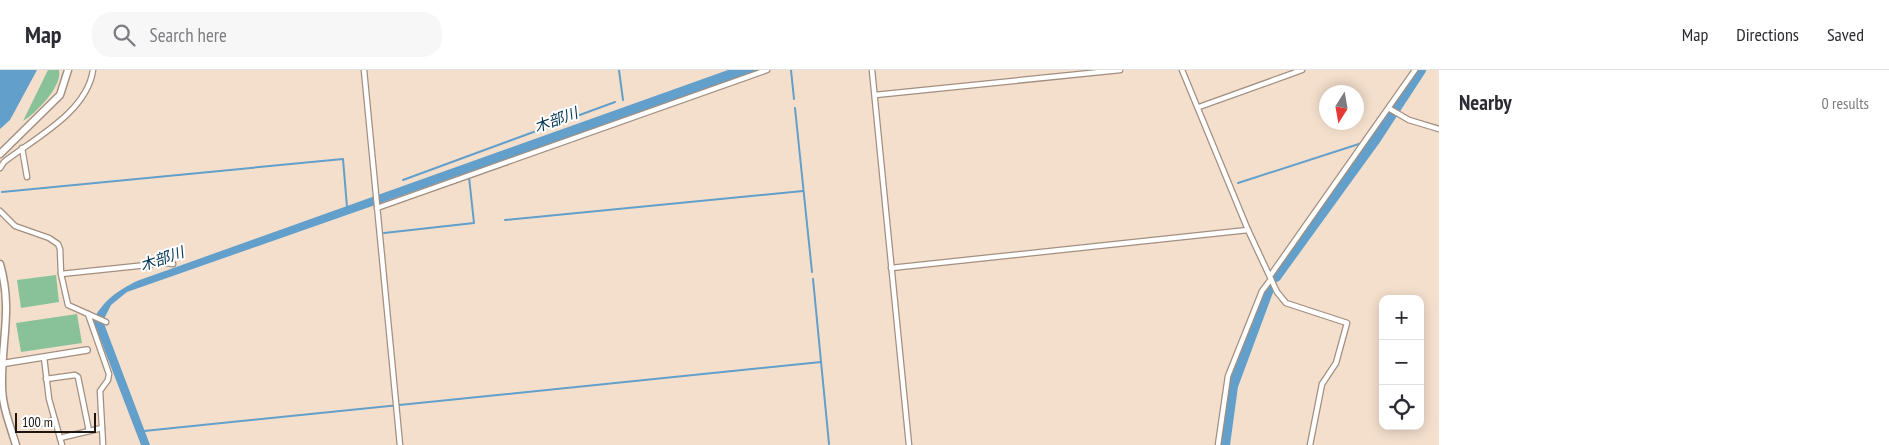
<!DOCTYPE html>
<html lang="en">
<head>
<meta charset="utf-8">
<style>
	:root { --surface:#fff; --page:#f7f7f7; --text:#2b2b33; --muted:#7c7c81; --line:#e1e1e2 }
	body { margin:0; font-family:"PT Sans Narrow","Noto Sans JP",sans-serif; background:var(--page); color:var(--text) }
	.controls { position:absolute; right:15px; bottom:15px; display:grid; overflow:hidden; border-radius:10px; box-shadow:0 2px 12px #0003 }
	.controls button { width:45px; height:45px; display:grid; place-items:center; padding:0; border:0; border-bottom:1px solid var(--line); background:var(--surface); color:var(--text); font:25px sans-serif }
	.compass { position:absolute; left:1319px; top:15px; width:45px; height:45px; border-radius:50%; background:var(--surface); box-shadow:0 2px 12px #0003; rotate:191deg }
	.scale { position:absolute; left:15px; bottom:12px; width:81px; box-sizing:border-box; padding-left:5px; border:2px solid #1d1610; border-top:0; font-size:14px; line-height:18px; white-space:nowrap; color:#1d1610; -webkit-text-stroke:4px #fff; paint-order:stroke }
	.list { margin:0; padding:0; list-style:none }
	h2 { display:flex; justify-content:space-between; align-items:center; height:65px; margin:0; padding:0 20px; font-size:21px }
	h2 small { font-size:16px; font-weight:400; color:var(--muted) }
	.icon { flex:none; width:28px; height:28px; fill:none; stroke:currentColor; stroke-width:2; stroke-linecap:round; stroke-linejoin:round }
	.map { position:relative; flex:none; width:1439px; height:375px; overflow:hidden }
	header { display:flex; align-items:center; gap:30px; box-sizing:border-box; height:70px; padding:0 25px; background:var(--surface); border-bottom:1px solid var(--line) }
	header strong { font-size:24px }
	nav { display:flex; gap:28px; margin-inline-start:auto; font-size:18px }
	.search { width:350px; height:45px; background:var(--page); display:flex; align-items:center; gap:12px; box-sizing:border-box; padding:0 18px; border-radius:20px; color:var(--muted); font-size:19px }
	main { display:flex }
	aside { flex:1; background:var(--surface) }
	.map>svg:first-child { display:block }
	.green { fill:#89c298 }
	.water { fill:#629fca }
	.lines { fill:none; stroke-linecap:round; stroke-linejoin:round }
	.stream { stroke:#629fca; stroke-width:2 }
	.river { stroke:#629fca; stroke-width:10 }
	.minor-casing { stroke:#a38f7f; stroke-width:7 }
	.tertiary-casing { stroke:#a38f7f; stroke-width:8 }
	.secondary-casing { stroke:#a38f7f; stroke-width:9 }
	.minor { stroke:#fff; stroke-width:4.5 }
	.tertiary { stroke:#fff; stroke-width:5.5 }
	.secondary { stroke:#fff; stroke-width:6 }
	.labels { text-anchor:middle; stroke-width:4; stroke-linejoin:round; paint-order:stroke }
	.water-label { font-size:15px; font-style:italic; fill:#003552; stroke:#fff }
</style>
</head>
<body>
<header>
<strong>Map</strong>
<div class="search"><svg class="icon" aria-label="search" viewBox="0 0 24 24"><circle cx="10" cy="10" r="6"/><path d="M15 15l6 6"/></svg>Search here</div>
<nav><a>Map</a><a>Directions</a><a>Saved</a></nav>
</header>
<main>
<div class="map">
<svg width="1439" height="375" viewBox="0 0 1439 375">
	<rect width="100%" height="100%" fill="#f4dfcd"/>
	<g class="green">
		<path d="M48,0H59C63,16 36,43 23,51Z"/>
		<path d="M56,205L59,232L21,238L17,210Z"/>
		<path d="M77,244L82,273L21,282L16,253Z"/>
	</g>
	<g class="water">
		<path d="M0,0H37L10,50L0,59Z"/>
		<path d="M728,0H760L127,222L111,235L103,251L150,375H141L93,250C104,230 117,221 137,211Z"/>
	</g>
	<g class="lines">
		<g class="stream">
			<path d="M619,0L623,30"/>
			<path d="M791,0L794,29"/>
			<path d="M795,38L812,202"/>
			<path d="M1367,72L1376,69"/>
			<path d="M403,110L615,32"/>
			<path d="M1238,113L1362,73"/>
			<path d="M2,122L343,89L347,137"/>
			<path d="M505,150L803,121"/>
			<path d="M384,163L474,153L469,107"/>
			<path d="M813,209L829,374"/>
			<path d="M144,361L821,292"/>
		</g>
		<g class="river">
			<path d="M1276,207L1376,69L1421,0"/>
			<path d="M1225,375L1233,316L1269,219"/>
		</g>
		<defs>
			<g id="minor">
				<path d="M364,0L400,375"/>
				<path d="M872,0L909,375"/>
				<path d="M1182,0L1248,160L1277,222L1286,233L1347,253L1336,293L1322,314L1310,375"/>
				<path d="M875,25L1120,0"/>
				<path d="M1199,37L1302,0"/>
				<path d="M1390,39L1409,50L1439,59"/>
				<path d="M22,78L27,107"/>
				<path d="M0,98L4,92C35,68 87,42 93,0"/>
				<path d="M377,138L767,0"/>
				<path d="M0,141L15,156L49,168L58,174L60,179L61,204L68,235L106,252"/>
				<path d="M891,198L1248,160"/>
				<path d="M61,204L166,193L173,194"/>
				<path d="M1270,206L1415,0"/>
				<path d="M88,244L109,304L108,310L100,321L103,375"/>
				<path d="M44,287L49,329L62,375"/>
				<path d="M46,309L75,305L78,307L89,361"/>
				<path d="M31,356L55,350"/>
				<path d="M60,368L102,358"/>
				<path d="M1218,375L1228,306L1262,221L1271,209"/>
			</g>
			<path id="tertiary" d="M0,294L87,280"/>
			<g id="secondary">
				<path d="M0,84L60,25L68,0"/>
				<path d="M0,194C13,239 1,271 2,316C2,336 10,355 16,375"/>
			</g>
		</defs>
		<use href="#minor" class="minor-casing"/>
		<use href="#tertiary" class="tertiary-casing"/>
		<use href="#secondary" class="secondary-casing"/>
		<use href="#minor" class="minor"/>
		<use href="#tertiary" class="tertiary"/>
		<use href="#secondary" class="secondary"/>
	</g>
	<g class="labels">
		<g class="water-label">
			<text transform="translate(556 50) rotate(-20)" y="5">木部川</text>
			<text transform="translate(162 189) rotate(-19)" y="5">木部川</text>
		</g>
	</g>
</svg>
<div class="controls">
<button>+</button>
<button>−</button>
<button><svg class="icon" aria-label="locate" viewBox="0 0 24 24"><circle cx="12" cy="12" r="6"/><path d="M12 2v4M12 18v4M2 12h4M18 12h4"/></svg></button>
</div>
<svg class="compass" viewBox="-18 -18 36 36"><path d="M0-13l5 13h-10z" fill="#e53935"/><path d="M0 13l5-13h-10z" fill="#7c7c81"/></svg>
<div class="scale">100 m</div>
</div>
<aside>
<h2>Nearby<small>0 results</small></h2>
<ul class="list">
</ul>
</aside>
</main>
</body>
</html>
